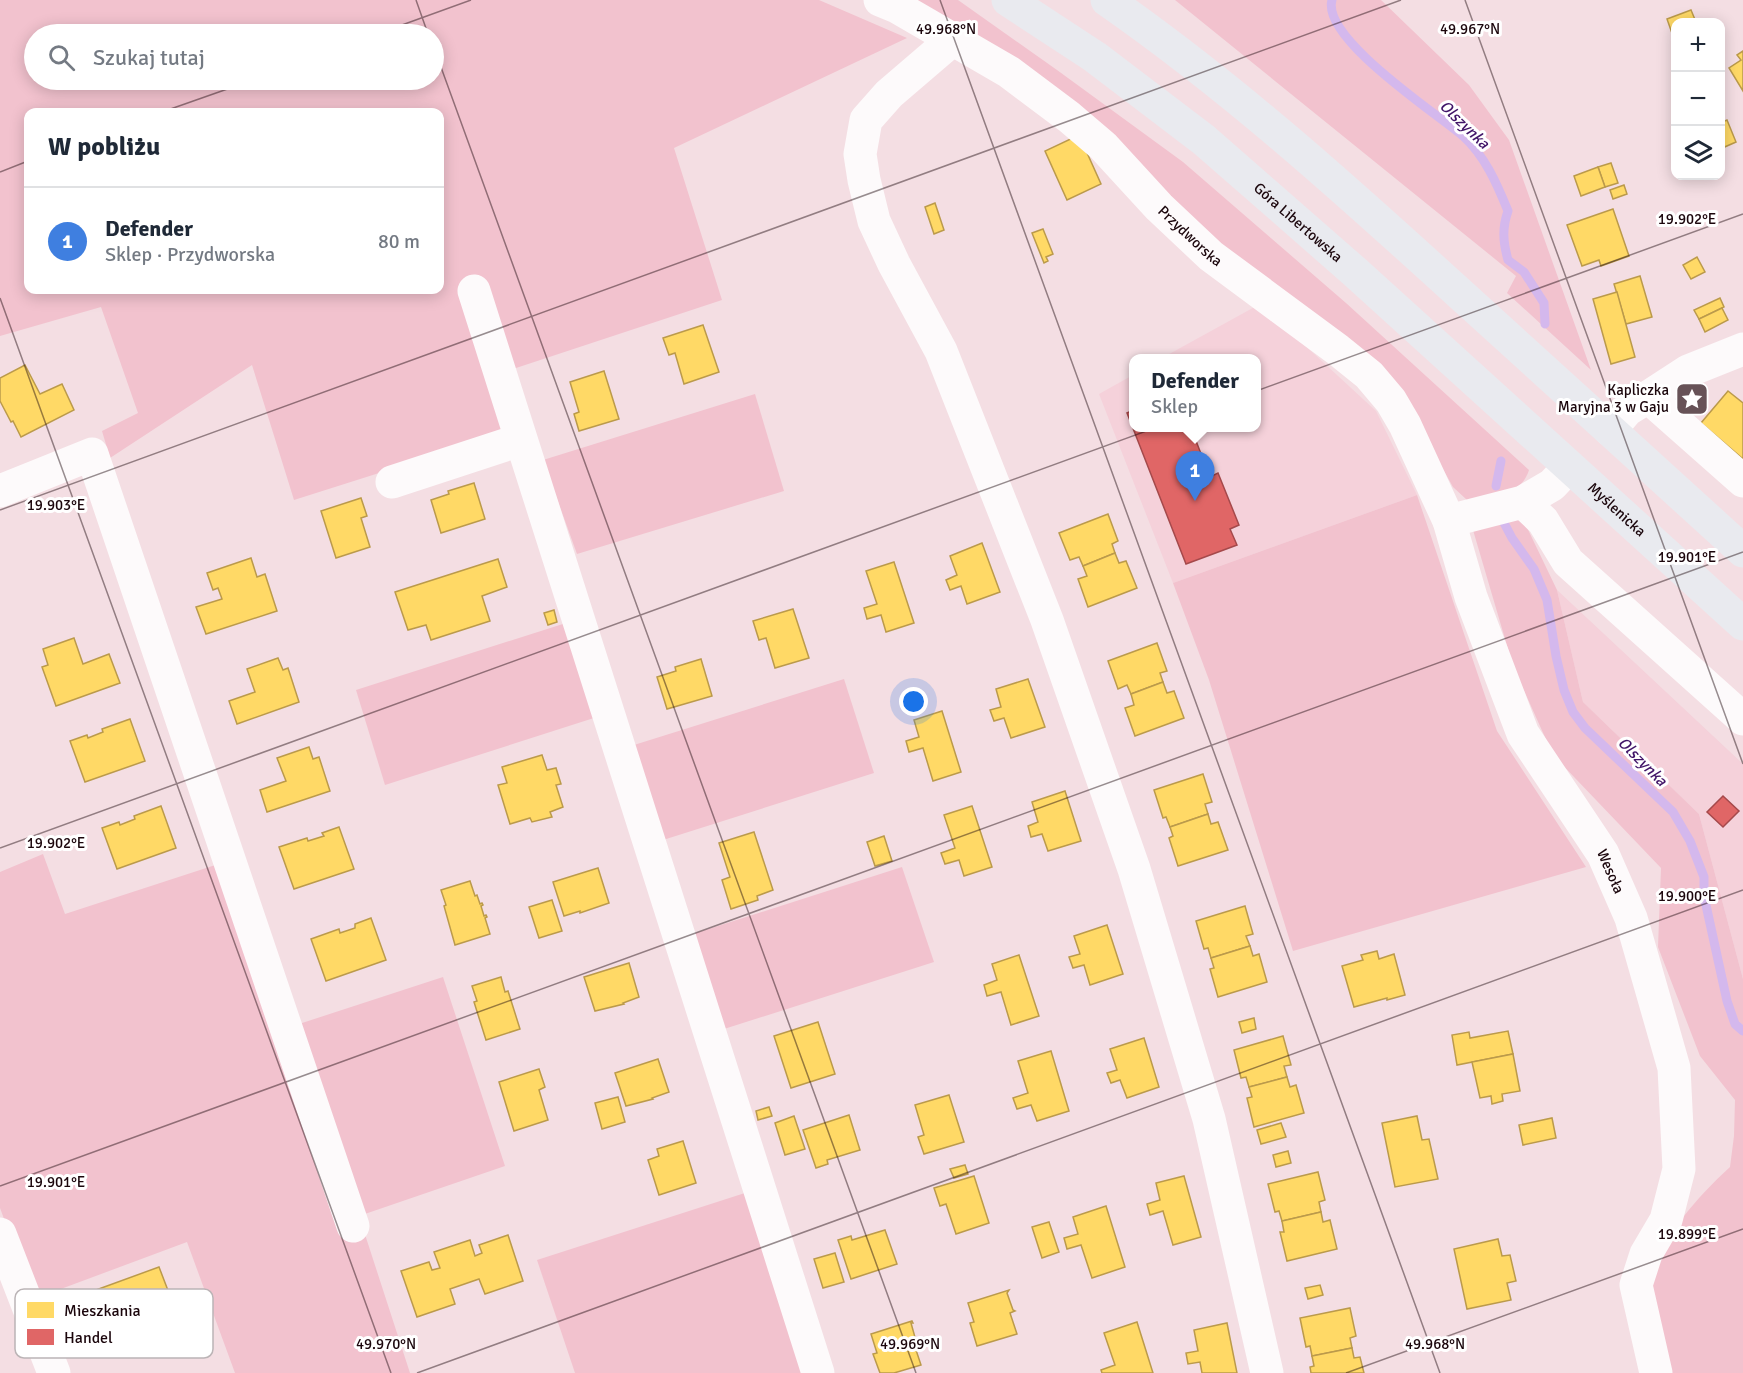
<!DOCTYPE html>
<html lang="pl">
<head>
<meta charset="utf-8">
<style>
	:root { --surface:#fff; --page:#f6f6f7; --text:#1f2937; --muted:#747a83; --line:#e0e1e3; --accent:#111827 }
	body { margin:0; font-family:Signika,sans-serif; background:var(--page); color:var(--text) }
	.controls { position:absolute; right:18px; top:18px; display:grid; overflow:hidden; border-radius:12px; box-shadow:0 3px 15px #0003 }
	.controls button { width:54px; height:54px; display:grid; place-items:center; padding:0; border:0; border-bottom:2px solid var(--line); background:var(--surface); color:var(--text); font:30px sans-serif }
	.you { position:absolute; left:914px; top:702px; width:21px; height:21px; margin:-15px; border:4px solid #fff; border-radius:50%; background:#1a73e8; box-shadow:0 0 0 9px #1a73e833 }
	.badge { display:grid; place-items:center; width:39px; height:39px; border-radius:50%; background:var(--accent); color:#fff; font-size:20px; font-weight:700 }
	.pin { position:absolute; translate:-50% -50px; filter:drop-shadow(0 2px 3px #0008) }
	.pin::after { content:''; position:absolute; top:32px; width:21px; height:18px; background:inherit; clip-path:polygon(0 0,100% 0,50% 100%) }
	.popup { position:absolute; left:1129px; top:354px; width:132px; height:78px; box-sizing:border-box; display:grid; place-content:center; border-radius:12px; background:var(--surface); filter:drop-shadow(0 2px 4px #0005); font-size:20px; white-space:nowrap; color:var(--muted) }
	.popup b { font-size:22px; color:var(--text) }
	.popup::after { content:''; position:absolute; left:50%; top:100%; margin-left:-12px; border:12px solid transparent; border-top-color:var(--surface) }
	.list { margin:0; padding:0; list-style:none }
	h2 { display:flex; justify-content:space-between; align-items:center; height:78px; margin:0; padding:0 24px; font-size:26px }
	h2 small { font-size:20px; font-weight:400; color:var(--muted) }
	.list li { display:grid; grid-template-columns:39px 1fr auto; gap:18px; align-items:center; box-sizing:border-box; height:108px; padding:0 24px; border-top:2px solid var(--line) }
	.list b { display:block; font-size:22px; white-space:nowrap }
	.list p { margin:0; font-size:20px; white-space:nowrap; color:var(--muted) }
	.list em { font-size:20px; font-style:normal; color:var(--muted) }
	.icon { flex:none; width:33px; height:33px; fill:none; stroke:currentColor; stroke-width:2; stroke-linecap:round; stroke-linejoin:round }
	.map { position:relative; flex:none; width:1743px; height:1373px; overflow:hidden }
	.search { position:absolute; background:var(--surface); box-shadow:0 3px 15px #0003; left:24px; top:24px; width:420px; height:66px; display:flex; align-items:center; gap:15px; box-sizing:border-box; padding:0 21px; border-radius:33px; color:var(--muted); font-size:22px }
	.panel { position:absolute; background:var(--surface); box-shadow:0 3px 15px #0003; left:24px; top:108px; width:420px; height:186px; border-radius:12px }
	.map>svg:first-child { display:block }
	.built { fill:#f5d1da }
	.green { fill:#f2c2ce; fill-rule:evenodd }
	.homes { fill:#ffd966; stroke:#bb9a4b; stroke-width:1.5 }
	.shops { fill:#e06666; stroke:#a5494b; stroke-width:1.5 }
	.lines { fill:none; stroke-linecap:round; stroke-linejoin:round }
	.stream { stroke:#d4b8ed; stroke-width:9 }
	.minor { stroke:#fdfafb; stroke-width:33 }
	.highway { stroke:#e9eaef; stroke-width:33 }
	.ticks { fill:none; stroke:#1b060c; stroke-width:1.5; stroke-opacity:0.45 }
	.labels { text-anchor:middle; stroke-width:6; stroke-linejoin:round; paint-order:stroke }
	.street-label { font-size:15px; fill:#1b060c; stroke:#fff }
	.poi-label { font-size:15px; fill:#1b060c; stroke:#fff; text-anchor:end }
	.water-label { font-size:16px; font-style:italic; fill:#411468; stroke:#fff }
	.key { fill:#fff; stroke:#bbb4b6; stroke-width:1.5 }
	.key-label { font-size:16px; fill:#1b060c }
	.ticks-label { font-size:15px; text-anchor:middle; fill:#1b060c; stroke:#fff; stroke-width:6; stroke-linejoin:round; paint-order:stroke }
</style>
</head>
<body>
<div class="map">
<svg width="1743" height="1373" viewBox="0 0 1743 1373">
	<rect width="100%" height="100%" fill="#f4dee3"/>
	<g class="built">
		<path d="M1260,304L1376,411L1417,495L1173,583L1099,394L1133,375L1134,428H1256V358H1162Z"/>
		<path d="M1557,590L1743,764V979L1699,814L1583,702Z"/>
	</g>
	<g class="green">
		<path d="M0,0H819L907,38L674,148L722,300L513,369L505,433L294,500L252,365L110,458L102,431L138,413L101,307L0,336ZM34,34H434V80H34ZM28,112H440V290H28Z"/>
		<path d="M895,0H958L1057,70L1183,162L1346,303L1529,470C1520,498 1491,497 1467,500L1453,487L1404,400Z"/>
		<path d="M1175,0H1381L1469,85L1509,140L1591,370L1507,293L1516,276Z"/>
		<path d="M755,394L784,491L577,554L543,460Z"/>
		<path d="M1417,495L1497,731L1586,867L1293,951L1209,680L1173,583Z"/>
		<path d="M1521,515L1557,590L1583,702L1699,814L1743,979V1373H1671L1645,1278C1669,1232 1692,1202 1730,1167L1734,1136L1735,1100L1700,1056L1658,947L1661,868L1553,755L1513,666L1473,530Z"/>
		<path d="M566,623L597,717L385,785L356,690Z"/>
		<path d="M844,679L874,773L663,840L634,745Z"/>
		<path d="M43,854L65,914L243,856L299,1024L443,977L505,1166L359,1216L410,1373H235L187,1242L34,1299L0,1208V872Z"/>
		<path d="M902,867L934,962L724,1029L693,934Z"/>
		<path d="M748,1192L807,1373H575L537,1260Z"/>
	</g>
	<g class="homes">
		<path d="M1691,10L1696,22H1676V35L1673,36L1667,19Z"/>
		<path d="M1743,51V91L1729,68L1741,60L1737,55Z"/>
		<path d="M1727,120L1736,142L1720,149V123Z"/>
		<path d="M1079,135L1101,184L1067,200L1045,151Z"/>
		<path d="M1611,163L1618,183L1605,187L1598,167Z"/>
		<path d="M1598,167L1605,187L1581,196L1574,176Z"/>
		<path d="M1624,185L1627,194L1613,199L1610,190Z"/>
		<path d="M935,203L944,230L934,234L925,207Z"/>
		<path d="M1613,209L1629,256L1601,266L1599,260L1582,266L1567,225Z"/>
		<path d="M1043,229L1053,254L1046,257L1048,261L1044,263L1032,233Z"/>
		<path d="M1697,257L1705,272L1691,279L1683,265Z"/>
		<path d="M1640,276L1652,317L1626,324L1614,284Z"/>
		<path d="M1617,292L1635,357L1611,364L1593,299Z"/>
		<path d="M1720,298L1724,307L1699,319L1694,310Z"/>
		<path d="M1722,308L1728,320L1705,332L1699,319Z"/>
		<path d="M703,325L719,372L684,384L675,353L669,355L663,338Z"/>
		<path d="M25,365L40,394L62,384L74,410L21,437L13,421L11,422L0,401V378Z"/>
		<path d="M604,371L619,419L579,431L574,414L579,412L570,382Z"/>
		<path d="M1728,391L1743,403V459L1701,423Z"/>
		<path d="M474,483L485,519L441,533L431,500L449,494L448,491Z"/>
		<path d="M361,498L367,516L361,518L370,547L336,558L321,511Z"/>
		<path d="M1108,514L1118,541L1112,544L1115,553L1083,566L1079,557L1070,560L1059,533Z"/>
		<path d="M982,543L1000,592L967,604L961,586L950,590L946,580L957,575L950,556Z"/>
		<path d="M1115,553L1119,563L1126,561L1137,588L1088,607L1078,579L1087,576L1083,566Z"/>
		<path d="M251,558L257,577L265,574L277,611L206,634L196,607L222,599L218,588L213,590L207,573Z"/>
		<path d="M498,559L507,587L482,596L490,621L431,640L426,625L408,630L395,592Z"/>
		<path d="M894,562L914,623L886,632L881,615L867,619L864,608L877,604L866,571Z"/>
		<path d="M793,609L809,658L775,668L766,638L759,640L753,621Z"/>
		<path d="M554,610L557,622L548,625L544,613Z"/>
		<path d="M74,638L83,664L109,654L120,683L56,706L42,667L48,665L43,649Z"/>
		<path d="M1157,643L1167,671L1160,673L1163,682L1131,694L1127,685L1118,689L1108,661Z"/>
		<path d="M278,658L283,670L288,668L299,702L237,724L229,701L255,692L247,669Z"/>
		<path d="M701,659L712,696L667,709L657,677L676,671L675,667Z"/>
		<path d="M1028,679L1045,727L1011,738L1004,718L994,721L990,710L1001,707L996,689Z"/>
		<path d="M1163,682L1167,693L1174,691L1184,718L1135,736L1125,708L1134,705L1131,694Z"/>
		<path d="M942,711L961,772L933,781L923,748L909,752L906,741L919,737L914,720Z"/>
		<path d="M130,719L145,761L85,782L70,741L87,735L88,738L103,732L102,729Z"/>
		<path d="M309,747L313,759L319,757L330,791L267,812L260,790L286,781L277,758Z"/>
		<path d="M542,755L547,770L556,768L561,784L556,785L563,807L550,812L552,817L532,822L530,818L510,824L498,785L507,783L502,767Z"/>
		<path d="M1203,774L1212,802L1205,804L1208,814L1170,827L1166,817L1163,818L1154,790Z"/>
		<path d="M1065,791L1081,841L1048,851L1042,834L1031,837L1028,826L1038,822L1032,802Z"/>
		<path d="M161,806L176,848L117,869L102,828L119,822L120,825L135,819L134,816Z"/>
		<path d="M972,806L992,867L964,876L959,860L945,864L941,853L955,848L944,815Z"/>
		<path d="M1208,814L1211,824L1218,822L1228,850L1178,866L1169,838L1173,836L1170,827Z"/>
		<path d="M339,827L354,869L294,889L279,847L307,838L308,841L324,836L322,833Z"/>
		<path d="M754,832L773,890L757,896L758,900L731,909L722,880L730,877L719,843Z"/>
		<path d="M884,836L892,861L875,866L867,842Z"/>
		<path d="M598,868L609,903L580,913V911L564,916L553,882Z"/>
		<path d="M470,881L475,896L477,895L480,904L482,903L483,905L481,906L484,916L486,915L487,917L485,918L490,934L455,945L444,906L446,905L441,890Z"/>
		<path d="M552,900L562,931L539,938L529,907Z"/>
		<path d="M1245,906L1253,934L1246,936L1250,946L1211,958L1208,948L1204,949L1196,921Z"/>
		<path d="M371,918L386,960L326,981L311,939L339,929L340,933L355,928V924Z"/>
		<path d="M1107,925L1123,974L1090,985L1084,965L1073,968L1069,957L1080,954L1074,936Z"/>
		<path d="M1250,946L1253,956L1259,954L1267,982L1218,997L1210,969L1214,968L1211,958Z"/>
		<path d="M1377,951L1379,959L1394,954L1405,995L1387,1000V998L1354,1007L1342,966L1363,960L1361,955Z"/>
		<path d="M1019,955L1039,1016L1011,1025L1001,992L987,996L984,985L997,980L992,964Z"/>
		<path d="M629,963L639,997L623,1003L624,1004L595,1011L584,977Z"/>
		<path d="M501,977L505,992L508,991L520,1029L486,1040L474,1002L477,1001L472,986Z"/>
		<path d="M1254,1018L1256,1029L1242,1033L1239,1022Z"/>
		<path d="M818,1022L835,1074L791,1088L774,1036Z"/>
		<path d="M1508,1031L1513,1054L1457,1065L1452,1035L1469,1032L1470,1038Z"/>
		<path d="M1283,1036L1291,1065L1284,1066L1287,1077L1249,1087L1246,1077L1241,1078L1234,1050Z"/>
		<path d="M1144,1038L1159,1087L1127,1098L1120,1080L1111,1083L1107,1073L1117,1070L1110,1049Z"/>
		<path d="M1051,1051L1069,1111L1037,1121L1031,1105L1017,1109L1013,1098L1028,1093L1018,1061Z"/>
		<path d="M1513,1054L1520,1091L1502,1094L1503,1101L1492,1104L1491,1096L1480,1098L1472,1062Z"/>
		<path d="M658,1059L669,1092L652,1098L653,1099L626,1106L615,1073Z"/>
		<path d="M539,1069L545,1087L539,1090L548,1120L514,1131L499,1082Z"/>
		<path d="M1287,1077L1290,1087L1296,1085L1304,1113L1254,1127L1247,1098L1252,1097L1249,1087Z"/>
		<path d="M949,1095L964,1142L924,1154L918,1137L924,1135L915,1105Z"/>
		<path d="M618,1097L625,1122L602,1129L595,1103Z"/>
		<path d="M769,1107L772,1116L758,1120L756,1111Z"/>
		<path d="M849,1115L860,1150L827,1160L828,1164L816,1168L803,1130Z"/>
		<path d="M794,1116L805,1149L785,1155L775,1123Z"/>
		<path d="M1417,1116L1422,1140L1429,1139L1438,1179L1395,1187L1382,1123Z"/>
		<path d="M1552,1118L1556,1138L1523,1145L1519,1125Z"/>
		<path d="M1281,1123L1286,1137L1261,1144L1257,1130Z"/>
		<path d="M683,1141L696,1183L659,1195L648,1160L659,1156L657,1149Z"/>
		<path d="M1288,1151L1291,1163L1276,1167L1273,1155Z"/>
		<path d="M965,1165L968,1174L954,1178L950,1169Z"/>
		<path d="M1318,1172L1325,1200L1319,1202L1321,1212L1282,1221L1279,1211L1275,1212L1268,1184Z"/>
		<path d="M974,1176L989,1223L956,1234L946,1204L940,1206L934,1188Z"/>
		<path d="M1184,1176L1201,1237L1173,1245L1163,1211L1150,1215L1147,1204L1160,1200L1156,1183Z"/>
		<path d="M1106,1206L1125,1267L1092,1278L1081,1245L1067,1249L1064,1238L1078,1234L1073,1217Z"/>
		<path d="M1321,1212L1323,1222L1330,1220L1337,1249L1287,1261L1280,1232H1284L1282,1221Z"/>
		<path d="M1049,1222L1059,1252L1042,1258L1032,1227Z"/>
		<path d="M885,1230L897,1264L851,1279L838,1240L851,1236L852,1240Z"/>
		<path d="M508,1235L523,1281L485,1294L479,1279L450,1289L455,1304L417,1317L401,1271L429,1262L432,1270L440,1268L434,1252L470,1240L475,1256L482,1253L479,1245Z"/>
		<path d="M1498,1239L1502,1256L1510,1255L1516,1281L1507,1283L1511,1300L1467,1309L1454,1249Z"/>
		<path d="M835,1253L844,1282L823,1288L814,1259Z"/>
		<path d="M159,1267L182,1327L126,1348L120,1332L102,1338L85,1294Z"/>
		<path d="M1320,1285L1323,1295L1308,1299L1305,1288Z"/>
		<path d="M1009,1290L1007,1293L1013,1310L1015,1311L1010,1313L1017,1334L977,1346L970,1323L974,1322L968,1303Z"/>
		<path d="M1350,1308L1356,1336L1350,1338L1352,1348L1312,1356L1310,1346L1306,1347L1300,1318Z"/>
		<path d="M912,1321L913,1323H911L916,1341L919,1342L914,1344L921,1365L894,1373H880L873,1354L877,1353L871,1334Z"/>
		<path d="M1137,1322L1153,1373H1102L1101,1370L1115,1365L1104,1333Z"/>
		<path d="M1227,1323L1237,1373H1202L1200,1362L1188,1364L1186,1353L1198,1351L1194,1330Z"/>
		<path d="M1352,1348L1354,1358L1360,1357L1364,1373H1311L1310,1367L1314,1366L1312,1356Z"/>
	</g>
	<g class="shops">
		<path d="M1134,410V428H1191L1210,477L1218,473L1239,525L1230,529L1237,545L1186,564L1127,413Z"/>
		<path d="M1723,796L1739,811L1723,827L1707,812Z"/>
	</g>
	<g class="lines">
		<g class="stream">
			<path d="M1332,0C1321,38 1436,113 1463,136C1485,156 1497,184 1508,211C1502,228 1503,242 1508,260L1524,272L1544,303L1545,324"/>
			<path d="M1496,486L1501,461"/>
			<path d="M1503,521L1512,538L1534,569L1547,600L1556,656L1564,690L1573,712L1585,728L1673,812L1690,841L1704,877V896L1727,1001L1735,1024L1743,1031"/>
		</g>
		<g class="minor">
			<path id="s1" d="M880,0L897,7L1009,72L1069,117L1103,146L1159,207L1211,256L1338,350L1369,375L1391,401L1405,425L1449,521L1471,597L1523,734L1603,854L1631,918L1674,1068L1679,1169L1666,1220L1646,1254L1636,1285L1656,1373"/>
			<path d="M952,40L889,94L866,120L860,154L864,180L874,221L894,264L941,351L1047,620L1134,869L1209,1119L1267,1373"/>
			<path d="M474,291L818,1373"/>
			<path d="M1648,397L1688,371L1743,349"/>
			<path d="M1610,430L1627,410L1648,397L1743,481"/>
			<path d="M392,482L520,440"/>
			<path d="M0,491L92,454L353,1226"/>
			<path d="M1523,502L1543,521L1568,562L1743,719"/>
			<path d="M1449,521L1523,502L1552,485L1569,467"/>
			<path d="M0,1234L54,1373"/>
		</g>
		<g class="highway">
			<path id="s2" d="M1008,0L1095,57L1204,140L1355,272L1743,624"/>
			<path d="M1107,0C1232,87 1346,190 1458,292C1553,378 1648,465 1743,551"/>
		</g>
	</g>
	<path class="ticks" d="M416,0L428,34M940,0L1440,1373M1465,0L1743,764M377,34L471,0M434,48L916,1373M162,112L253,80M0,172L28,161M0,298L391,1373M0,510L1401,0M0,848L1743,214M0,1186L1743,552M417,1373L1743,890M1346,1373L1743,1229"/>
	<defs>
		<symbol id="sight-square" viewBox="-11 -11 22 22"><rect x="-9" y="-9" width="18" height="18" rx="4" fill="#675257" stroke="#fff"/><path d="M0-6L1.8-2.2L6-1.7L2.9 1.2L3.7 5.4L0 3.3L-3.7 5.4L-2.9 1.2L-6-1.7L-1.8-2.2Z" fill="#fff"/></symbol>
	</defs>
	<g fill-rule="evenodd">
		<use href="#sight-square" x="1673" y="380" width="38" height="38"/>
	</g>
	<g class="labels">
		<g class="street-label">
			<text dy="5" stroke="none"><textPath href="#s2" startOffset="366">Góra Libertowska</textPath></text>
			<text dy="5" stroke="none"><textPath href="#s1" startOffset="393">Przydworska</textPath></text>
			<text dy="5" stroke="none"><textPath href="#s2" startOffset="795">Myślenicka</textPath></text>
			<text dy="5" stroke="none"><textPath href="#s1" startOffset="1176">Wesoła</textPath></text>
		</g>
		<g class="poi-label">
			<text x="1669" y="395">Kapliczka<tspan x="1669" dy="17">Maryjna 3 w Gaju</tspan></text>
		</g>
		<g class="water-label">
			<text transform="translate(1465 124) rotate(44)" y="6">Olszynka</text>
			<text transform="translate(1643 761) rotate(45)" y="6">Olszynka</text>
		</g>
	</g>
	<rect x="15" y="1289" width="198" height="69" rx="9" class="key"/>
	<rect x="27" y="1302" width="27" height="16" fill="#ffd966"/>
	<rect x="27" y="1329" width="27" height="16" fill="#e06666"/>
	<g class="key-label">
		<text x="64" y="1316">Mieszkania</text>
		<text x="64" y="1343">Handel</text>
	</g>
	<g class="ticks-label">
		<text x="946" y="34">49.968°N</text>
		<text x="1470" y="34">49.967°N</text>
		<text x="1687" y="224">19.902°E</text>
		<text x="56" y="510">19.903°E</text>
		<text x="1687" y="562">19.901°E</text>
		<text x="56" y="848">19.902°E</text>
		<text x="1687" y="901">19.900°E</text>
		<text x="56" y="1187">19.901°E</text>
		<text x="1687" y="1239">19.899°E</text>
		<text x="386" y="1349">49.970°N</text>
		<text x="910" y="1349">49.969°N</text>
		<text x="1435" y="1349">49.968°N</text>
	</g>
</svg>
<div class="controls">
<button>+</button>
<button>−</button>
<button><svg class="icon" aria-label="layers" viewBox="0 0 24 24"><path d="M12 4l9 5-9 5-9-5zM3 14l9 5 9-5"/></svg></button>
</div>
<div class="you"></div>
<div class="pin badge" style="left:1195px;top:501px;background:#3f7fe0">1</div>
<div class="popup"><b>Defender</b>Sklep</div>
<div class="search"><svg class="icon" aria-label="search" viewBox="0 0 24 24"><circle cx="10" cy="10" r="6"/><path d="M15 15l6 6"/></svg>Szukaj tutaj</div>
<section class="panel">
<h2>W pobliżu<small></small></h2>
<ul class="list">
<li><span class="badge" style="background:#3f7fe0">1</span><div><b>Defender</b><p>Sklep · Przydworska</p></div><em>80 m</em></li>
</ul>
</section>
</div>
</body>
</html>
